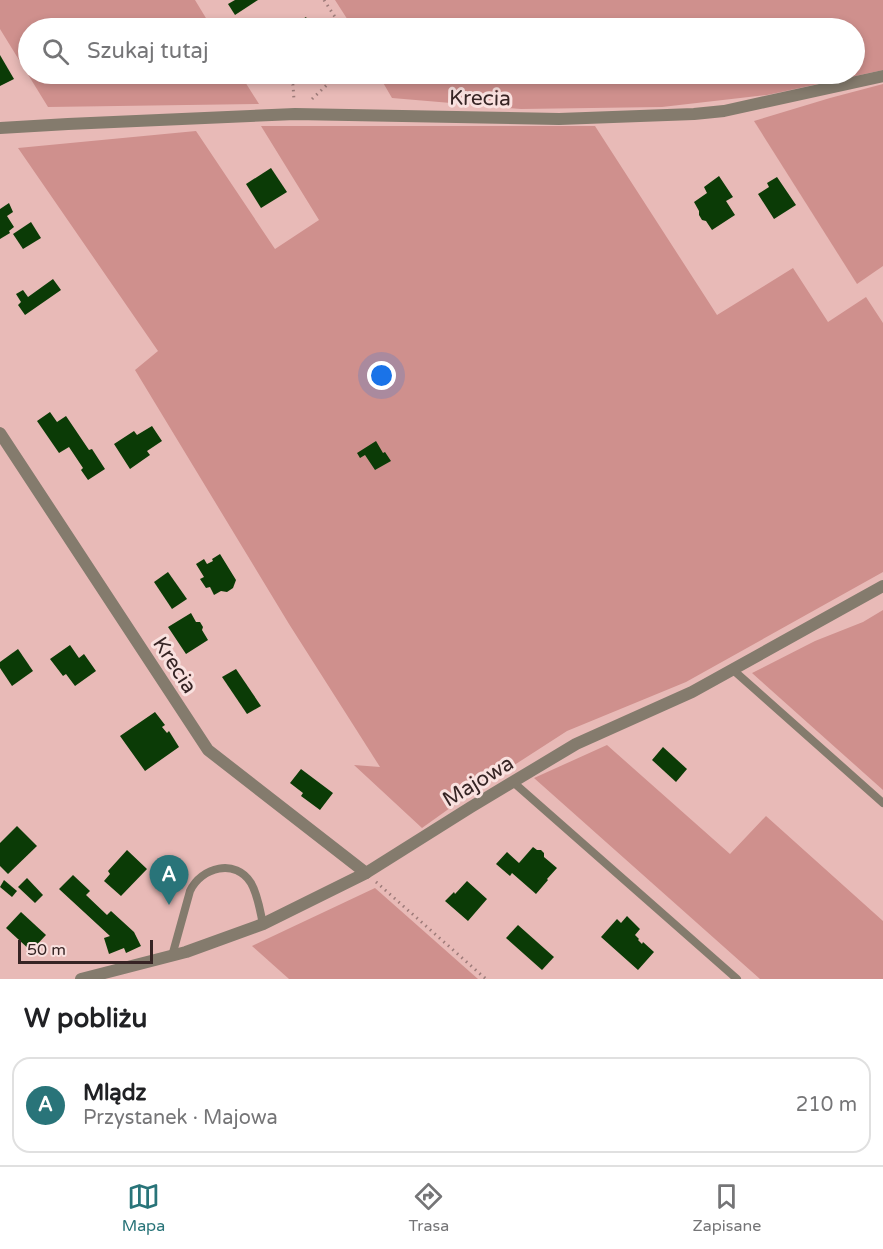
<!DOCTYPE html>
<html lang="pl">
<head>
<meta charset="utf-8">
<style>
	:root { --surface:#fff; --page:#f2f2f2; --text:#202124; --muted:#757577; --line:#e0e0e0; --accent:#297479 }
	body { margin:0; font-family:"Varela Round",sans-serif; background:var(--page); color:var(--text) }
	.scale { position:absolute; left:18px; bottom:15px; width:135px; box-sizing:border-box; padding-left:6px; border:3px solid #362424; border-top:0; font-size:16px; line-height:21px; white-space:nowrap; color:#362424; -webkit-text-stroke:4px #f9e1df; paint-order:stroke }
	.you { position:absolute; left:382px; top:376px; width:21px; height:21px; margin:-15px; border:4px solid #fff; border-radius:50%; background:#1a73e8; box-shadow:0 0 0 9px #1a73e833 }
	.badge { display:grid; place-items:center; width:39px; height:39px; border-radius:50%; background:var(--accent); color:#fff; font-size:20px; font-weight:700 }
	.pin { position:absolute; translate:-50% -50px; filter:drop-shadow(0 2px 3px #0008) }
	.pin::after { content:''; position:absolute; top:32px; width:21px; height:18px; background:inherit; clip-path:polygon(0 0,100% 0,50% 100%) }
	.list { margin:0; padding:0; list-style:none }
	h2 { display:flex; justify-content:space-between; align-items:center; height:78px; margin:0; padding:0 24px; font-size:26px }
	h2 small { font-size:20px; font-weight:400; color:var(--muted) }
	.list li { display:grid; grid-template-columns:39px 1fr auto; gap:18px; align-items:center; box-sizing:border-box; height:96px; margin:0 12px 12px; padding:0 12px; border:2px solid var(--line); border-radius:18px }
	.list b { display:block; font-size:22px; white-space:nowrap }
	.list p { margin:0; font-size:20px; white-space:nowrap; color:var(--muted) }
	.list em { font-size:20px; font-style:normal; color:var(--muted) }
	.icon { flex:none; width:33px; height:33px; fill:none; stroke:currentColor; stroke-width:2; stroke-linecap:round; stroke-linejoin:round }
	.map { position:relative; flex:none; width:883px; height:979px; overflow:hidden }
	.search { position:absolute; background:var(--surface); box-shadow:0 3px 9px #0003; left:18px; right:18px; top:18px; height:66px; display:flex; align-items:center; gap:15px; box-sizing:border-box; padding:0 21px; border-radius:33px; color:var(--muted); font-size:22px }
	.sheet { height:186px; background:var(--surface) }
	nav { display:flex; justify-content:space-around; align-items:center; box-sizing:border-box; height:84px; border-top:2px solid var(--line); background:var(--surface); font-size:16px; color:var(--muted) }
	nav a { display:grid; justify-items:center; gap:3px }
	nav .on { color:var(--accent) }
	.map>svg:first-child { display:block }
	.green { fill:#cf908d }
	.building { fill:#0b3b06 }
	.lines { fill:none; stroke-linecap:round; stroke-linejoin:round }
	.path { stroke:#9d7b79; stroke-width:3; stroke-dasharray:1.5 4.5; stroke-linecap:butt }
	.service { stroke:#847b6d; stroke-width:8 }
	.minor { stroke:#847b6d; stroke-width:12 }
	.labels { text-anchor:middle; stroke-width:6; stroke-linejoin:round; paint-order:stroke }
	.street-label { font-size:21px; fill:#362424; stroke:#f9e1df }
</style>
</head>
<body>
<div class="map">
<svg width="883" height="979" viewBox="0 0 883 979">
	<rect width="100%" height="100%" fill="#e8bab7"/>
	<g class="green">
		<path d="M0,0H195L212,28H28V74H240L259,104L48,107L0,29Z"/>
		<path d="M335,0H883V70L767,95L662,107L521,109L392,98L378,74H854V28H353Z"/>
		<path d="M883,84V266L857,284L754,121L830,98Z"/>
		<path d="M261,126H595L717,315L793,268L828,322L866,297L883,323V572L686,682L567,731L471,793L422,828L354,765L380,767L289,624L135,370L158,351L18,148L196,131L275,249L319,220Z"/>
		<path d="M883,610V790L752,673L815,641L863,622Z"/>
		<path d="M607,745L730,854L766,816L883,921V979H760L534,778Z"/>
		<path d="M375,888L478,979H289L252,946Z"/>
	</g>
	<g class="building">
		<path d="M235,0H258L235,15L228,4Z"/>
		<path d="M306,17L312,28H288Z"/>
		<path d="M0,55L14,79L0,86Z"/>
		<path d="M271,168L287,192L261,208L246,184Z"/>
		<path d="M719,176L733,197L726,201L735,215L712,230L706,221L702,220L699,215V211L694,202L707,193L704,187Z"/>
		<path d="M777,177L796,205L774,219L758,194L769,187L767,183Z"/>
		<path d="M9,203L13,212L7,216L14,227L9,231L10,233L0,239V209Z"/>
		<path d="M31,222L41,238L23,249L13,234Z"/>
		<path d="M53,279L61,290L25,315L18,305L21,302L16,294L23,290L28,297Z"/>
		<path d="M50,412L57,422L66,416L89,450L92,449L105,469L88,480L81,470L83,468L69,447L59,453L37,421Z"/>
		<path d="M152,426L162,441L147,451L150,455L130,469L114,444L134,431L137,435Z"/>
		<path d="M376,441L383,453L385,452L391,461L375,470L365,455L360,458L357,453Z"/>
		<path d="M220,554L236,580L233,588L227,592L221,591L214,595L210,587L206,588L200,579L204,577L196,564L204,559L207,564L213,561L212,559Z"/>
		<path d="M168,572L187,599L172,609L154,582Z"/>
		<path d="M191,613L196,622H200L203,627L202,630L208,640L186,654L168,627Z"/>
		<path d="M70,645L79,658L84,654L96,671L75,686L66,674L63,676L50,659Z"/>
		<path d="M18,649L33,671L12,686L0,668V662Z"/>
		<path d="M236,669L261,706L247,714L222,677Z"/>
		<path d="M155,712L165,725L162,727L167,733L169,731L179,747L145,771L120,736Z"/>
		<path d="M663,747L687,769L676,782L652,760Z"/>
		<path d="M301,769L333,793L320,810L301,796L303,793L290,783Z"/>
		<path d="M17,826L37,846L8,874L0,866V843Z"/>
		<path d="M533,847L537,850H541L544,853V857L557,868L547,879L548,880L536,894L512,873L510,876L496,864L507,852L519,863Z"/>
		<path d="M127,850L147,869L121,896L104,881L110,874L108,871Z"/>
		<path d="M73,875L90,891L86,895L107,915L111,911L134,932L141,946L126,953L124,948L109,954L104,938L110,936L59,889Z"/>
		<path d="M27,878L43,895L35,903L18,887Z"/>
		<path d="M4,880L17,891L12,897L0,887Z"/>
		<path d="M467,881L487,899L468,921L445,901L454,892L455,894Z"/>
		<path d="M21,912L46,935L31,951L6,928Z"/>
		<path d="M627,916L640,929L635,935L639,939L638,940L642,944L643,942L654,952L638,970L601,937L617,919L621,923Z"/>
		<path d="M518,925L554,957L542,970L506,938Z"/>
	</g>
	<g class="lines">
		<g class="path">
			<path d="M324,0L337,20L340,28"/>
			<path d="M268,28L272,21"/>
			<path d="M286,74L293,85L294,100"/>
			<path d="M312,99L331,81L336,74"/>
			<path d="M376,882L486,979"/>
		</g>
		<g class="service">
			<path d="M732,669L883,803"/>
			<path d="M513,782L737,979"/>
			<path d="M172,956L190,891C201,867 236,858 251,883C258,895 260,911 263,924"/>
		</g>
		<g class="minor">
			<path d="M0,128L68,124L295,114L559,119L694,114L724,111L883,76"/>
			<path d="M0,433L208,750L366,873"/>
			<path d="M81,979L186,952L263,924L366,873L471,807L576,744L692,692L883,586"/>
		</g>
	</g>
	<g class="labels">
		<g class="street-label">
			<text transform="translate(480 98) rotate(1)" y="7">Krecia</text>
			<text transform="translate(175 665) rotate(57)" y="7">Krecia</text>
			<text transform="translate(478 781) rotate(-31)" y="7">Majowa</text>
		</g>
	</g>
</svg>
<div class="scale">50 m</div>
<div class="you"></div>
<div class="pin badge" style="left:169px;top:905px">A</div>
<div class="search"><svg class="icon" aria-label="search" viewBox="0 0 24 24"><circle cx="10" cy="10" r="6"/><path d="M15 15l6 6"/></svg>Szukaj tutaj</div>
</div>
<section class="sheet">
<h2>W pobliżu<small></small></h2>
<ul class="list">
<li><span class="badge">A</span><div><b>Mlądz</b><p>Przystanek · Majowa</p></div><em>210 m</em></li>
</ul>
</section>
<nav>
<a class="on"><svg class="icon" aria-label="map" viewBox="0 0 24 24"><path d="M3 6l6-2 6 2 6-2v14l-6 2-6-2-6 2zM9 4v14M15 6v14"/></svg>Mapa</a>
<a><svg class="icon" aria-label="directions" viewBox="0 0 24 24"><path d="M12 3l9 9-9 9-9-9zM9 14v-3h6M13 9l2 2-2 2"/></svg>Trasa</a>
<a><svg class="icon" aria-label="saved" viewBox="0 0 24 24"><path d="M7 4h10v16l-5-4-5 4z"/></svg>Zapisane</a>
</nav>
</body>
</html>
